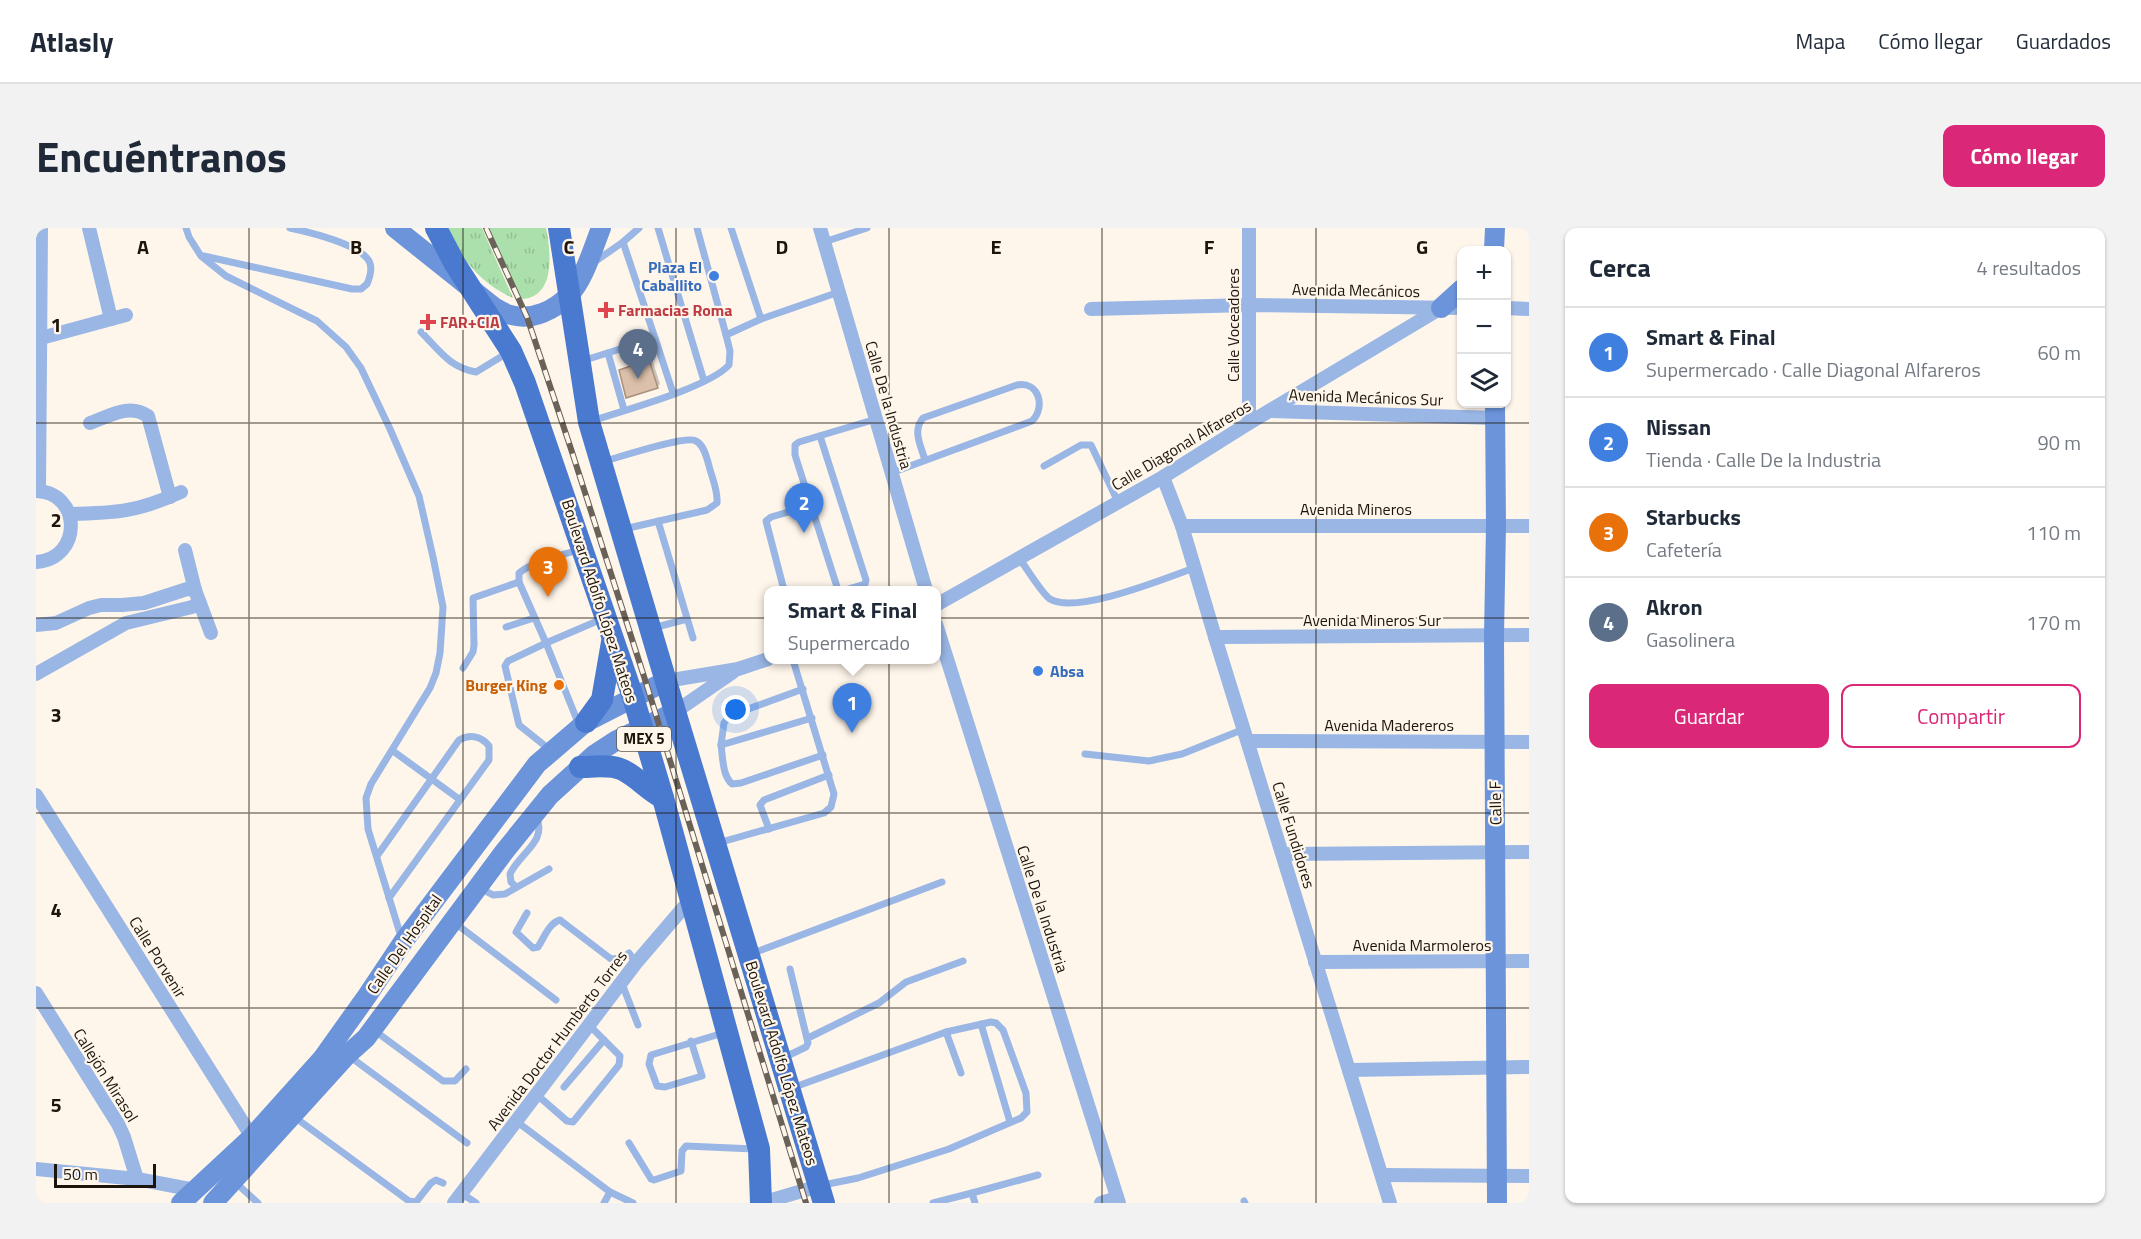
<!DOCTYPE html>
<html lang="es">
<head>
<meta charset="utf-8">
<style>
	:root { --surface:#fff; --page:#f2f2f3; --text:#1f2937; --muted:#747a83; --line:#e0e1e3; --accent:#db2777 }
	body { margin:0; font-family:"Titillium Web",sans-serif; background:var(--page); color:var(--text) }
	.controls { position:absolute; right:18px; top:18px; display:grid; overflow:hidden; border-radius:12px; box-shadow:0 2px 4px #0004 }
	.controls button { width:54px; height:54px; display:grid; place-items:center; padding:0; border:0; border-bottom:2px solid var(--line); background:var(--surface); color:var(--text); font:30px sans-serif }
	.scale { position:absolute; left:18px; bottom:15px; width:102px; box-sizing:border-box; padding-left:6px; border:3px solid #1d150c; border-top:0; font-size:16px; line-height:21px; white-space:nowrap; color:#1d150c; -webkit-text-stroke:4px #fff6eb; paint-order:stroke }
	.you { position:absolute; left:700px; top:482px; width:21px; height:21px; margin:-15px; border:4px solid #fff; border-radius:50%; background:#1a73e8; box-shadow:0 0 0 9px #1a73e833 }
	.badge { display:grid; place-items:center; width:39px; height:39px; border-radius:50%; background:var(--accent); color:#fff; font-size:20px; font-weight:700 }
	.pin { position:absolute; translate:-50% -50px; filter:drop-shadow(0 2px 3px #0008) }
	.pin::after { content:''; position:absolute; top:32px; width:21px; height:18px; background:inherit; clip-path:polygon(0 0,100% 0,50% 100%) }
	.popup { position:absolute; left:728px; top:358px; width:177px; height:78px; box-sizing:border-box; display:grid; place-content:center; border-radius:12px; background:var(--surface); filter:drop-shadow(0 2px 4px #0005); font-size:20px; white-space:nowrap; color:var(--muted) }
	.popup b { font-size:22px; color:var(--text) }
	.popup::after { content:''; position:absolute; left:50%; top:100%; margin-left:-12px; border:12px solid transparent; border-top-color:var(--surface) }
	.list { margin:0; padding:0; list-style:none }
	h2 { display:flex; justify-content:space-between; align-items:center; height:78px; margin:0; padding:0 24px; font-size:26px }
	h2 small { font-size:20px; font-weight:400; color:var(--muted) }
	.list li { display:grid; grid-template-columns:39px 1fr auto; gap:18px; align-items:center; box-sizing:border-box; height:90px; padding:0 24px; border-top:2px solid var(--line) }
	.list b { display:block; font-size:22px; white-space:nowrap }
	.list p { margin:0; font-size:20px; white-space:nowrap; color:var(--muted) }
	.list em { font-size:20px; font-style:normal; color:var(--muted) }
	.actions { display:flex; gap:12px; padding:18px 24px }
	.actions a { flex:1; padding:14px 0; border:2px solid var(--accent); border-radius:12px; text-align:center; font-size:21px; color:var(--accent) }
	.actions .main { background:var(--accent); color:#fff }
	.icon { flex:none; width:33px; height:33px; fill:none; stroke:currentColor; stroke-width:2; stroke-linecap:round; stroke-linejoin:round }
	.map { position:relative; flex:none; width:1493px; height:975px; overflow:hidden; border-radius:12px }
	header { display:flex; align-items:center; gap:36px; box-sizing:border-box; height:84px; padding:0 30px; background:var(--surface); border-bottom:2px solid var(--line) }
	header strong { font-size:28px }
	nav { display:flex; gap:33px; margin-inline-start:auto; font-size:21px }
	.intro { display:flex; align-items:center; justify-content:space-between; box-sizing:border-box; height:144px; padding:0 36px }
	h1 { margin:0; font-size:42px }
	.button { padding:15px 27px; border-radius:12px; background:var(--accent); color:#fff; font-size:21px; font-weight:700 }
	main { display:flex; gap:36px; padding:0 36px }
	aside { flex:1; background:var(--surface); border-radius:12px; box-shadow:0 2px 4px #0004 }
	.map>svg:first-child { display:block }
	.grass { fill:url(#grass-tufts) }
	.shadow { fill:#0003 }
	.building { fill:#dbc0ab; stroke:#a9907b; stroke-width:1.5 }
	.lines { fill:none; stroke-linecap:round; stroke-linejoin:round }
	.lane { stroke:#99b6e5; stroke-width:7 }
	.street { stroke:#99b6e5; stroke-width:14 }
	.secondary { stroke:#6b94da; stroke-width:20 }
	.primary { stroke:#4a7ad0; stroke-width:22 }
	.rail-casing { stroke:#6a6158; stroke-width:6 }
	.rail { stroke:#fff6eb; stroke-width:4; stroke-dasharray:11; stroke-linecap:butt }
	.grid { fill:none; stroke:#1d150c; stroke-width:1.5; stroke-opacity:0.55 }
	.shop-dot { fill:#3f7fe0; stroke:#fff6eb; stroke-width:2 }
	.health-dot { fill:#e0444e; stroke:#fff6eb; stroke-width:2 }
	.food-dot { fill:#e8710a; stroke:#fff6eb; stroke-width:2 }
	.labels { text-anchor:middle; stroke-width:4.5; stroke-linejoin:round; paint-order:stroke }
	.shield { fill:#fff6eb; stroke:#61584f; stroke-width:1.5 }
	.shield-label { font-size:15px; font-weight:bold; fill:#1d150c }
	.shop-label { font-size:16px; font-weight:bold; fill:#366cbe; stroke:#fff6eb; text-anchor:end }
	.street-label { font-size:16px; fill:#1d150c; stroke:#fff6eb }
	.health-label { font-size:16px; font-weight:bold; fill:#be3a42; stroke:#fff6eb; text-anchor:start }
	.food-label { font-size:16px; font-weight:bold; fill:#c56008; stroke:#fff6eb; text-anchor:end }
	.grid-label { font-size:20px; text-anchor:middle; font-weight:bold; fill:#1d150c; stroke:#fff6eb; stroke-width:4.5; stroke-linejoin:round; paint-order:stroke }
</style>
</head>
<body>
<header>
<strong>Atlasly</strong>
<nav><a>Mapa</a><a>Cómo llegar</a><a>Guardados</a></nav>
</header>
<div class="intro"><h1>Encuéntranos</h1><a class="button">Cómo llegar</a></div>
<main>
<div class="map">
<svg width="1493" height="975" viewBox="0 0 1493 975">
	<defs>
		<pattern id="grass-tufts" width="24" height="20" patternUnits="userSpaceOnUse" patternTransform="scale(1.5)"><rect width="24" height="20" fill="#abe0ac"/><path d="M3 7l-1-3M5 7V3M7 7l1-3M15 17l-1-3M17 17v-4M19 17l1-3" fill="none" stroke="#93bf93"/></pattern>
	</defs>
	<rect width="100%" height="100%" fill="#fff6eb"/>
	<g class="grass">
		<path d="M411,0H446L477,70C448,58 422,29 411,0Z"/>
		<path d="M453,0H510C515,24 520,70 485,71Z"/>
	</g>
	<path class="shadow" d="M616,131L624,156L621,159L584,142L587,140Z"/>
	<path class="building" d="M613,132L622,160L590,170L583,142Z"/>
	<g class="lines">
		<g class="lane">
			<path d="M150,0L153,9L165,28L190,48L281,93L310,119L325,140L354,201L383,268L397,329L407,379L404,425L400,445L394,460L335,556L330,570L332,601L366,712"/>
			<path d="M622,0L668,153"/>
			<path d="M661,0L690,107"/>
			<path d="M695,0L725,91"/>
			<path d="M587,14L619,110"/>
			<path d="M788,14L831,0"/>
			<path d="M168,28L316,61H325L331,56C334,49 337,40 333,33C323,16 273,4 254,0"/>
			<path d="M557,35L587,14L603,0"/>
			<path d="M385,104C404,123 413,139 440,144L473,124"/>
			<path d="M572,125L588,182"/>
			<path d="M546,133L619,110L637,165"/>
			<path d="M556,193C588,182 672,160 693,137L694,123L690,107L725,91L803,64"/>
			<path d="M784,208L830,352L829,356L809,362"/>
			<path d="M569,233C584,229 650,207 660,213C668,217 671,230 673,238C676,250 682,262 681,275L671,282L588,301"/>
			<path d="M1008,238L1045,217H1055L1082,274"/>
			<path d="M855,245L996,193C1010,179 1003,153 981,157L887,190C876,203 885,218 889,232"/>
			<path d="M622,293L657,410"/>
			<path d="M542,322C523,328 500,332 483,345V354L510,415L566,391"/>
			<path d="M983,330C990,339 1006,366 1014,371C1040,387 1130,350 1158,340"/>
			<path d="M748,362L730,293L735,289L774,278"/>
			<path d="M802,362L759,227V217L763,214L840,191"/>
			<path d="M470,399L498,390"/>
			<path d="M617,400L651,391"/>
			<path d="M427,440L437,424L438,417L437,370L483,354"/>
			<path d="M767,461L693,488L688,495L685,517L776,490"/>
			<path d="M685,517C687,529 686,547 696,556L705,555L787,527"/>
			<path d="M513,521L483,497L469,438L472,433L510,415L543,497"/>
			<path d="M357,523L423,571"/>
			<path d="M1049,526L1113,533L1146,526L1208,501"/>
			<path d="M733,601L724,577L728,572L793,547"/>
			<path d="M682,615L788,585L795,579L798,566L757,432"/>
			<path d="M341,628L423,512C434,506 445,508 453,518V532L353,670"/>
			<path d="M480,659L475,654L474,646C484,624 512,614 500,588"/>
			<path d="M444,660L457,667L469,666L513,641"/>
			<path d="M491,685L480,704L497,720L502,719C508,710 513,695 524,692L575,731L586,730L593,725L600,735"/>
			<path d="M419,695L520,772"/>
			<path d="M715,726L906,654"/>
			<path d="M585,753L602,797"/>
			<path d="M945,796L974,894"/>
			<path d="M339,803L407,853H419L430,841"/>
			<path d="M910,804L925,845"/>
			<path d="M772,810L843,775L870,754L927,733"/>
			<path d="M655,813L666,848L629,859L621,858L613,836L615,827L687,805"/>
			<path d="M313,828L431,915"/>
			<path d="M747,830L770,819L772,815L754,741"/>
			<path d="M528,859L568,812"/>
			<path d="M756,860L910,804L955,794L960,795L967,802L990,865L991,884L985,890L913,921L822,950L787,957"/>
			<path d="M500,866L531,893L537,894L583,837L584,828L553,797"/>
			<path d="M257,888L373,973L380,974L395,955L400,952L407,955"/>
			<path d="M480,893L574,964"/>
			<path d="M593,915L615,951L618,952L645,943L646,923L650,918L718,921"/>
			<path d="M200,955L222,975"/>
			<path d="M425,965L440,975"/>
			<path d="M1208,973L1209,975"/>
			<path d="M568,975L574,964L597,975"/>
			<path d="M897,975L936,965"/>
			<path d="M939,975L936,965L1002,947"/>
		</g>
		<g class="street">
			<path d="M53,0L75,91"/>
			<path d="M784,0L890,362"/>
			<path d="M1470,80L1493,81"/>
			<path d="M1055,81L1213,77L1426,80"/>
			<path d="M5,110L90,87"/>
			<path d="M1235,183L1459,190"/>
			<path d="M54,195C74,188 93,175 112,188L134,269"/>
			<path d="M1213,195V0"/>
			<path d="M1127,249L1146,298L1179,409L1354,975"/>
			<path d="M0,263C46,264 47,331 0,334"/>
			<path d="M3,263L5,0"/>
			<path d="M33,286C80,285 101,284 145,264"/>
			<path d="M1146,298H1493"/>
			<path d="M149,322L159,362L175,405"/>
			<path d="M900,377L1127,249L1213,195L1405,80"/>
			<path d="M900,396L1083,975"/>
			<path d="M0,397L20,395L53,380L65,377H86L108,375L151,361L159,362"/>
			<path d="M1179,409L1493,407"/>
			<path d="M0,446L90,395L156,379L161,376L162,373"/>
			<path d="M630,453L702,441L732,431"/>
			<path d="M639,484L697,444"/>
			<path d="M1212,513L1493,514"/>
			<path d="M0,567L216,909"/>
			<path d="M1247,626L1493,624"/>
			<path d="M1279,734L1493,733"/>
			<path d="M0,765L82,896L88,909L101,951"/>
			<path d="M1313,842L1493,839"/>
			<path d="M0,941L101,951L159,962"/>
			<path d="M1347,947L1493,948"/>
			<path d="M418,975L600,735L654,672"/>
			<path d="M725,975L783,958"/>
			<path d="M1065,975L1081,970"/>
		</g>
		<g class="secondary">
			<path d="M359,0L458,79C463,82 469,86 475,87C496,93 519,82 533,67C548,52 557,20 565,0"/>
			<path d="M1458,22L1459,0"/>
			<path d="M1405,80L1426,61"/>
			<path d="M1459,176L1460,298L1458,407L1461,975"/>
			<path d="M145,975L216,909L286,831L331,768L367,714L501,536L550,494L630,453"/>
			<path d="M177,975L311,827L330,810L468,624L514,567L558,527L581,512L639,484"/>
		</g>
		<g class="primary">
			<path d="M400,0L419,36L475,123L489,155L597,469L627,570L723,921L725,975"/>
			<path d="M523,0L553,194L634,467L788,975"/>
			<path d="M550,494L566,472L576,414"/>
			<path d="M544,539C557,539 575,536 587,542C601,549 612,562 627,570"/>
		</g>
		<defs>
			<path id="rail" d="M450,0L491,89L536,224L612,461L770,975"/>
		</defs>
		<use href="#rail" class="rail-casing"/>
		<use href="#rail" class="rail"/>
	</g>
	<path class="grid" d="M213,0V975M427,0V975M640,0V975M853,0V975M1066,0V975M1280,0V975M0,195H1493M0,390H1493M0,585H1493M0,780H1493"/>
	<g class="shop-dot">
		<circle cx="678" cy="48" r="6"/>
		<circle cx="1002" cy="443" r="6"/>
	</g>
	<g class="health-dot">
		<path d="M567 73h6v6h6v6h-6v6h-6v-6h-6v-6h6z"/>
		<path d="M389 85h6v6h6v6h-6v6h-6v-6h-6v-6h6z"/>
	</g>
	<circle class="food-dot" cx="523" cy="457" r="6"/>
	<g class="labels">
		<rect class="shield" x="581" y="499" width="54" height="24" rx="4.5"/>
		<g class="shield-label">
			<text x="608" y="516">MEX 5</text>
		</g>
		<g class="shop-label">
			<text x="666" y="45">Plaza El<tspan x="666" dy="18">Caballito</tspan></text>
			<text x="1014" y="449" text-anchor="start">Absa</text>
		</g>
		<g class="street-label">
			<text transform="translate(1320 62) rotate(1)" y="6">Avenida Mecánicos</text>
			<text transform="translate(1197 97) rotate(-90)" y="6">Calle Voceadores</text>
			<text transform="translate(1330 169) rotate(2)" y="6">Avenida Mecánicos Sur</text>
			<text transform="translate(853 177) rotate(74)" y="6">Calle De la Industria</text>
			<text transform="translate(1145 217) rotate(-31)" y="6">Calle Diagonal Alfareros</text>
			<text x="1320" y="287">Avenida Mineros</text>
			<text transform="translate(564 373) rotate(72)" y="6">Boulevard Adolfo López Mateos</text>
			<text x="1336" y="398">Avenida Mineros Sur</text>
			<text x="1353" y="503">Avenida Madereros</text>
			<text transform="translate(1459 575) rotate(-91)" y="6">Calle F</text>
			<text transform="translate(1258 607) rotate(73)" y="6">Calle Fundidores</text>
			<text transform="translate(1007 681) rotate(72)" y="6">Calle De la Industria</text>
			<text transform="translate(368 716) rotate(-55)" y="6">Calle Del Hospital</text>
			<text x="1386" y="723">Avenida Marmoleros</text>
			<text transform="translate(122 729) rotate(58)" y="6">Calle Porvenir</text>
			<text transform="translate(521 812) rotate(-53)" y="6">Avenida Doctor Humberto Torres</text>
			<text transform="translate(746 835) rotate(73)" y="6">Boulevard Adolfo López Mateos</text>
			<text transform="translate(70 847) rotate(58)" y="6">Callejón Mirasol</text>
		</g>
		<g class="health-label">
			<text x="582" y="88">Farmacias Roma</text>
			<text x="404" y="100">FAR+CIA</text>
		</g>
		<g class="food-label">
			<text x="511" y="463">Burger King</text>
		</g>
	</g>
	<g class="grid-label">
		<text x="107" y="26">A</text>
		<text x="320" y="26">B</text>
		<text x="533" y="26">C</text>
		<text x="746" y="26">D</text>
		<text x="960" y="26">E</text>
		<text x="1173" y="26">F</text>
		<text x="1386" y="26">G</text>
		<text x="20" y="104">1</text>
		<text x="20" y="299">2</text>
		<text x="20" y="494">3</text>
		<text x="20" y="689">4</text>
		<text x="20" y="884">5</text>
	</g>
</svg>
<div class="controls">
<button>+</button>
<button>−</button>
<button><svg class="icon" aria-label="layers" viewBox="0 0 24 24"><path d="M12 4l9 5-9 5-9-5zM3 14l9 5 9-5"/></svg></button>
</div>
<div class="scale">50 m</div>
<div class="you"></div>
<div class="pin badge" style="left:816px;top:505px;background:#3f7fe0">1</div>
<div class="popup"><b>Smart &amp; Final</b>Supermercado</div>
<div class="pin badge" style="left:768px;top:305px;background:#3f7fe0">2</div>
<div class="pin badge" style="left:512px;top:369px;background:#e8710a">3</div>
<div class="pin badge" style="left:602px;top:151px;background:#5c6f8a">4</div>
</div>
<aside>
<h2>Cerca<small>4 resultados</small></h2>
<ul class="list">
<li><span class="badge" style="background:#3f7fe0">1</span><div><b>Smart &amp; Final</b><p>Supermercado · Calle Diagonal Alfareros</p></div><em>60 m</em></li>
<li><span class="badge" style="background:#3f7fe0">2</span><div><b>Nissan</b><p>Tienda · Calle De la Industria</p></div><em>90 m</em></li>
<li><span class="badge" style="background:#e8710a">3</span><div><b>Starbucks</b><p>Cafetería</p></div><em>110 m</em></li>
<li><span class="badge" style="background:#5c6f8a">4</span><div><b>Akron</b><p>Gasolinera</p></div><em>170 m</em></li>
</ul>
<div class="actions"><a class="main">Guardar</a><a>Compartir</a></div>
</aside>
</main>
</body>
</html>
